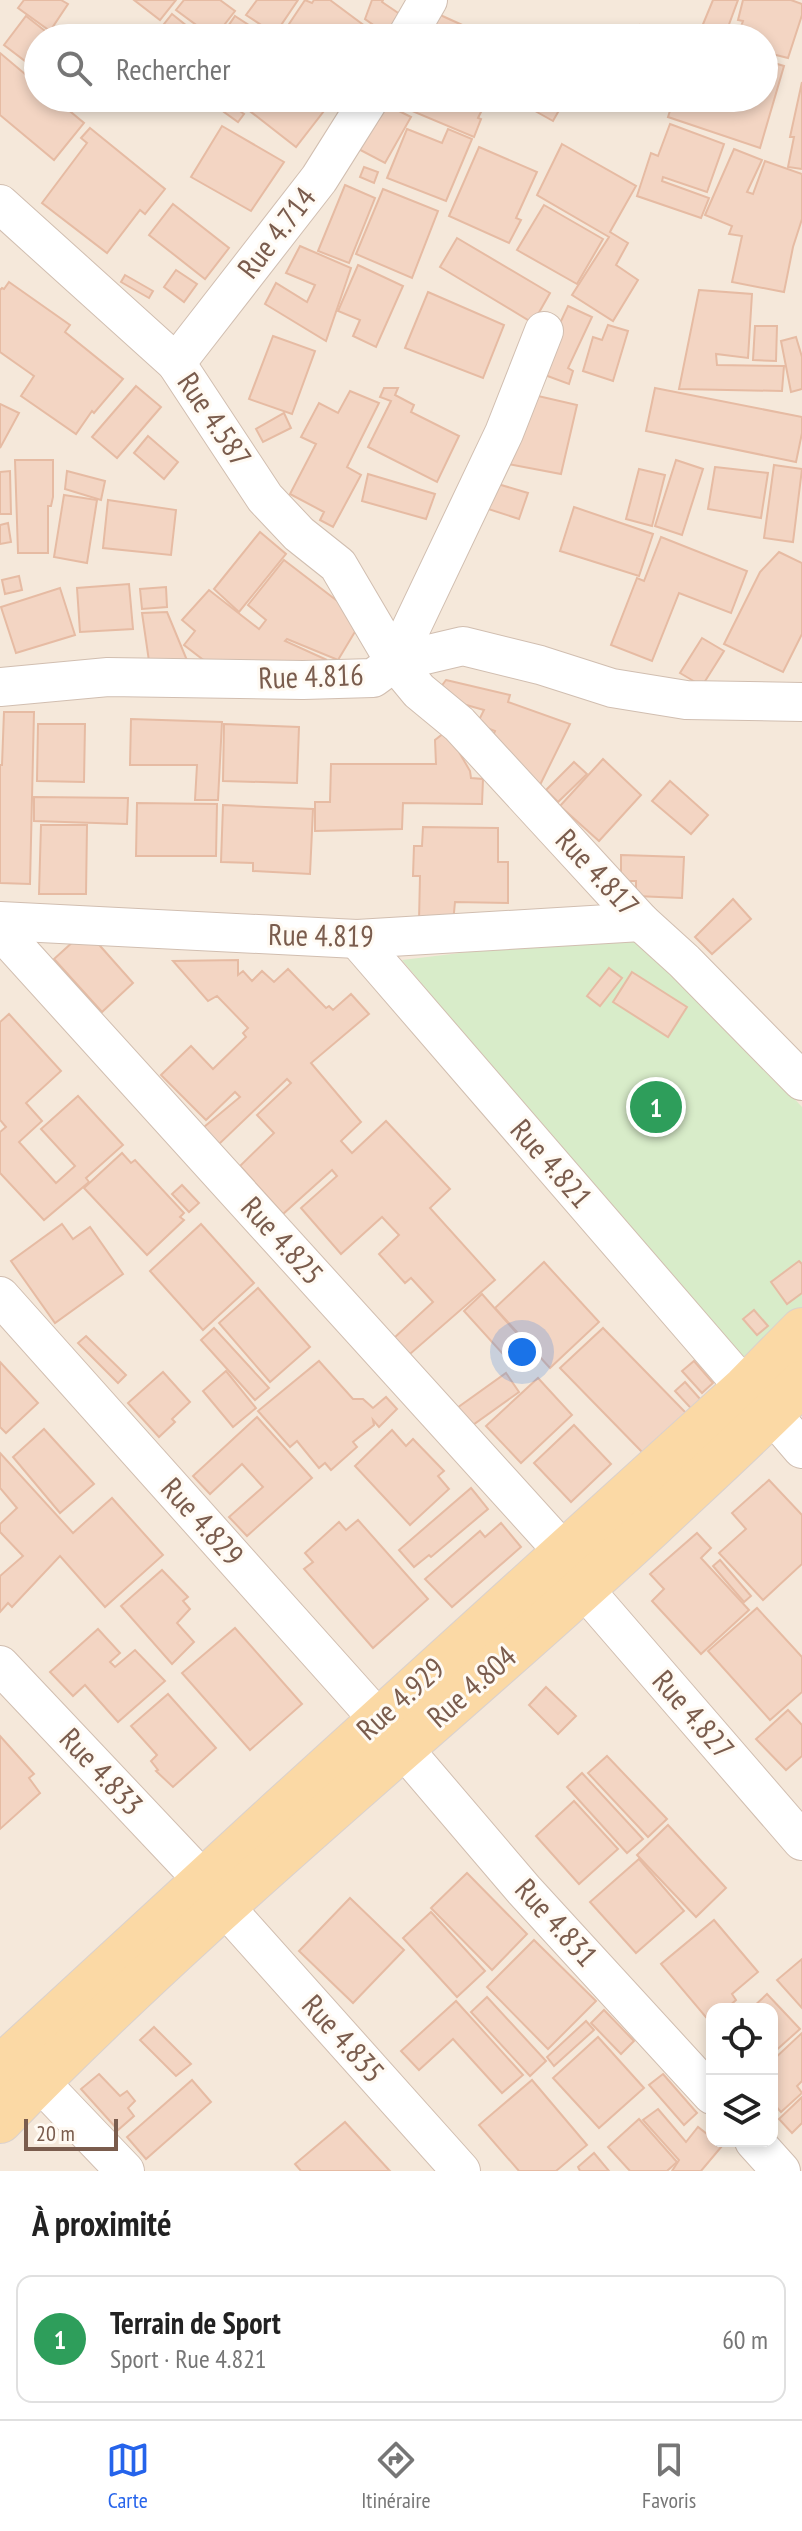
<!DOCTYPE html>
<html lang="fr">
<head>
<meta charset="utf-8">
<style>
	:root { --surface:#fff; --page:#f6f6f6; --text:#222; --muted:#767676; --line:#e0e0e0; --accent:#2563eb }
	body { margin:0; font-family:"PT Sans Narrow",sans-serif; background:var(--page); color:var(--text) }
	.controls { position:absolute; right:24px; bottom:24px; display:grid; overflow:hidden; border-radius:16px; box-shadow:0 4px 12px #0003 }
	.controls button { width:72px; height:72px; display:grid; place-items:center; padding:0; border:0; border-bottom:2px solid var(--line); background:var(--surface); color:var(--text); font:40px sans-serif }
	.scale { position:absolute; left:24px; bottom:20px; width:94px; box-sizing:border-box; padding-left:8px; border:4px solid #7a5c4d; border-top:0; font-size:22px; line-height:28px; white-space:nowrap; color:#7a5c4d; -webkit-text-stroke:6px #fffaf3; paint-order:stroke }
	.you { position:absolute; left:522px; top:1352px; width:28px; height:28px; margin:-20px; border:6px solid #fff; border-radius:50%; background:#1a73e8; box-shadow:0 0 0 12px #1a73e833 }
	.badge { display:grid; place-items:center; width:52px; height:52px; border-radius:50%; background:var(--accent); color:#fff; font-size:26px; font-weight:700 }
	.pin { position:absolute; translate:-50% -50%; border:4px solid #fff; box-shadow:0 2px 8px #0006 }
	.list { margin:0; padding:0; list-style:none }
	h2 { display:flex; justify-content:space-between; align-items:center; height:104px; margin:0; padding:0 32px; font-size:34px }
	h2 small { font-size:26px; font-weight:400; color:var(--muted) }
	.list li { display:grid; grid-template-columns:52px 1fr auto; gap:24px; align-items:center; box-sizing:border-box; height:128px; margin:0 16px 16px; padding:0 16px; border:2px solid var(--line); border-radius:16px }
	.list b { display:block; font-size:30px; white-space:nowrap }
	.list p { margin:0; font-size:26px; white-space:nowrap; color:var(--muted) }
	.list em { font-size:26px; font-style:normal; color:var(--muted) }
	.icon { flex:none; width:44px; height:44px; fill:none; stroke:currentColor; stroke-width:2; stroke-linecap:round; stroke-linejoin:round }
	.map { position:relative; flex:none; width:802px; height:2171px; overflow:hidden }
	.search { position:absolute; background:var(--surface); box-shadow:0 4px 12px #0003; left:24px; right:24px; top:24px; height:88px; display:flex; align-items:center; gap:20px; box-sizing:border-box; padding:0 28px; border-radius:44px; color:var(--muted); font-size:30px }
	.sheet { height:248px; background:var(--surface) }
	nav { display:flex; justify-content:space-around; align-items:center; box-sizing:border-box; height:112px; border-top:2px solid var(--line); background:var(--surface); font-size:22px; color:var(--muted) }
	nav a { display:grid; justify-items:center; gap:4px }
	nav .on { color:var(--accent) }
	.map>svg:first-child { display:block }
	.residential { fill:#f5e8da; fill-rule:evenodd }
	.green { fill:#d8ecc9 }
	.building { fill:#f3d5c3; stroke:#e6bba3; stroke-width:2 }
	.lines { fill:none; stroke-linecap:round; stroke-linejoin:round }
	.minor-casing { stroke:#d1beb0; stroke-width:40 }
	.primary-casing { stroke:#dad1cd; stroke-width:46 }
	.minor { stroke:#fff; stroke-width:38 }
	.primary { stroke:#fbd9a5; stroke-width:44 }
	.labels { text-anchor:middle; stroke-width:6; stroke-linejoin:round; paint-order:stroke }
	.street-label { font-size:30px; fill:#7a5c4d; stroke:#fffaf3 }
</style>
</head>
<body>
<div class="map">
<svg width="802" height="2171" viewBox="0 0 802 2171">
	<rect width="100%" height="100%" fill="#fdf6ec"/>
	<path class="residential" d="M0,0H802V2171H0ZM38,38H764V98H38ZM712,2009H772V2141H712Z"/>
	<path class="green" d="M641,931L802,1107V1311L742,1368L402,960Z"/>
	<g class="building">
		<path d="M24,0H61L68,4L50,31L18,8Z"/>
		<path d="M134,0H176L160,20Z"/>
		<path d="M184,0H220L235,11L214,38L176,10Z"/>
		<path d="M257,0H298L275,34L246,15Z"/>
		<path d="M305,0L312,3L314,0H330L381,38H306L289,24Z"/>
		<path d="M372,0H383L382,2L407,19L392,38L365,19Z"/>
		<path d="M713,0H738L724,38L701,29Z"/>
		<path d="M743,0H791L802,4V15L788,58L764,52V38H737L743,21L738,20Z"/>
		<path d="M172,14L202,38H153Z"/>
		<path d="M438,14L491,38H426Z"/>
		<path d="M26,16L54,38H38V71L4,45Z"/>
		<path d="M235,16L267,37L220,38Z"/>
		<path d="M640,25L644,27L670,38H634Z"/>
		<path d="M0,53L38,85V98H54L84,123L54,160L0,115Z"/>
		<path d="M764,60L784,66L760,148L668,117L674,98H764Z"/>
		<path d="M802,82V169L788,167L794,137H790Z"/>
		<path d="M233,98H334L296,147Z"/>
		<path d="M387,98H488L478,118L481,119L474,137L386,100Z"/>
		<path d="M512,98H566L553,121Z"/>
		<path d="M375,99L411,117L385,163L349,144Z"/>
		<path d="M230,104L244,114L238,122L224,112Z"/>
		<path d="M670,124L724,144L707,192L663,177L662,181L709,198L701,218L637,196L651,153L658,156Z"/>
		<path d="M222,126L284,162L251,211L191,177Z"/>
		<path d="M90,128L165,189L145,214L140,210L107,253L42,203L87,143L81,138Z"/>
		<path d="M407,129L442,143L448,129L472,139L446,201L387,178Z"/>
		<path d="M562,144L636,186L610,232L628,243L616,265L638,280L613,321L572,295L609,237L537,195Z"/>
		<path d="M479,147L537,172L516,218L521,220L509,243L449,216Z"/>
		<path d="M734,149L762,160L747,192L753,194L765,161L802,174V219L793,247L784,292L732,282L742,236L729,234L732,226L705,215Z"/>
		<path d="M364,167L378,172L374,183L360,177Z"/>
		<path d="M345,185L375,198L349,263L318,251Z"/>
		<path d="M383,189L438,211L412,278L356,254Z"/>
		<path d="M173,204L229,248L205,279L149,235Z"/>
		<path d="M544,205L603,239L577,284L517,250Z"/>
		<path d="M457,238L550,293L533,323L440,267Z"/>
		<path d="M300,246L351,268L326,341L265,304L276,283L307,302L315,285L286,273Z"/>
		<path d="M358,265L403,286L376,347L353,336L360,320L338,311Z"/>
		<path d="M176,270L197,284L184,302L164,287Z"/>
		<path d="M125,275L153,291L149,298L121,282Z"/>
		<path d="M9,282L70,325L65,332L123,379L94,413L92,411L76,434L21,396L34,376L0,352V290L2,288L4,289Z"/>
		<path d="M699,290L752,294L748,358L716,354L717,365L784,366L782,391L679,389Z"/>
		<path d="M428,292L504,325L483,378L405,348Z"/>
		<path d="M568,306L592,317L568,368L573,371L569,384L534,371L541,364Z"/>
		<path d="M608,325L628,331L613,381L583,371L593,337L602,340Z"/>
		<path d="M755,326H777L776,361L753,360Z"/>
		<path d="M273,336L315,351L292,414L249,399Z"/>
		<path d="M796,337L802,357V389L791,392L781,341Z"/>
		<path d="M136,386L161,407L117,458L92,437Z"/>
		<path d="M384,388H398L395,395L414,405L411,412L459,436L437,482L368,447L391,401L380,397Z"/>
		<path d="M655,388L802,417V433L796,462L646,431Z"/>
		<path d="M350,391L379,403L347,467L361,475L333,527L320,520L324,512L290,494L316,444L301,437L319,403L338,413Z"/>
		<path d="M525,393L577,405L561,474L508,464Z"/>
		<path d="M0,404L19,413L0,448Z"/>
		<path d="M284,413L291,428L263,442L256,429Z"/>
		<path d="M148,436L178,462L164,479L134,453Z"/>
		<path d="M15,460H53V497L51,506H48V553H18Z"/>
		<path d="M676,460L703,469L682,535L655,526Z"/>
		<path d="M774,465L802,469L793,542L764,538Z"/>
		<path d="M715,467L768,473L761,518L708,509Z"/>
		<path d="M639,469L665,475L652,526L626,519Z"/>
		<path d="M10,471L11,514H0V472Z"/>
		<path d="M67,471L105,481L101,500L65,489Z"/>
		<path d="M368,474L435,494L426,519L362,501Z"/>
		<path d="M491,482L528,493L519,519L476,505Z"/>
		<path d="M64,495L97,500L87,563L54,557Z"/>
		<path d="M108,500L176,510L171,555L103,548Z"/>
		<path d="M574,507L653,534L639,576L560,551Z"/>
		<path d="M8,523L11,542L0,544V525Z"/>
		<path d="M260,532L286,554L239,612L214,589Z"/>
		<path d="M661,537L747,571L731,613L679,593L652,661L611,645L637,578L644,581Z"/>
		<path d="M779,552L802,563V634L783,672L724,644L760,572Z"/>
		<path d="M284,560L362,620L338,660L287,639L285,641L327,660L223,668L210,665L184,645L195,631L182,620L209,590L259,629L266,620L248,605Z"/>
		<path d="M19,576L22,590L5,594L2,580Z"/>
		<path d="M129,584L133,629L80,632L77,588Z"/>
		<path d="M166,587L167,607L142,609L140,589Z"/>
		<path d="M60,588L75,635L16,653L1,607Z"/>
		<path d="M167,612L191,670L151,675L142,613Z"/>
		<path d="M702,638L724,651L702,686L680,673Z"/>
		<path d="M446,680L510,695L508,702L570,724L539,787L491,740L495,731L477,724L484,710L434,696Z"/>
		<path d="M4,712H34L30,884L0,883V765H2Z"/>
		<path d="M131,719L222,722L218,800H195L197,765H130Z"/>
		<path d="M38,724H85L84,782L37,781Z"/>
		<path d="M224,724L299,727L297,783L223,781Z"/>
		<path d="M444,733L459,752L470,771L471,778L483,779L482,804L403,803L402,829L315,831V802H330L331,764H436L435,740Z"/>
		<path d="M603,759L641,795L599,841L560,806Z"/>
		<path d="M574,762L587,774L558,802L546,790Z"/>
		<path d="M670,781L708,815L691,834L652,801Z"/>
		<path d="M34,797L128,798L127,824L34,821Z"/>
		<path d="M137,803L217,804L216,856H136Z"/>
		<path d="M223,805L313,809L310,874L253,871V863L221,862Z"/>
		<path d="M41,825H87L86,894H39Z"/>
		<path d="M423,827L498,828V862H508V903L455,902L453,923L419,921L420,876H413L414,846H422Z"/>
		<path d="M621,855L684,857L682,898L636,896V881H621Z"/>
		<path d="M733,899L751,919L712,954L695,937Z"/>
		<path d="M86,930L133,983L102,1012L54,959Z"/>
		<path d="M238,960V975L243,971L252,981L262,971L274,982L288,969L326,1008L329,1006L333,1010L351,994L369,1014L311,1063L361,1122L341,1141L352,1153L386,1121L450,1189L430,1208L495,1280L410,1354L394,1338L433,1302L411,1278L405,1283L379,1254L399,1235L382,1217L341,1254L301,1208L337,1176L332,1170L283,1214L240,1166L274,1133L257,1115L291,1083L287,1079L216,1147L204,1127L240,1097L235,1092L206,1120L161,1075L191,1046L213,1069L246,1037L243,1033L248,1028L217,996L208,1001L173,961Z"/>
		<path d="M609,968L622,978L600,1006L587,996Z"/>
		<path d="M632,972L687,1007L668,1037L613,1002Z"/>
		<path d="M9,1014L61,1071L26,1103L42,1121L19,1142L56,1183L75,1166L41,1129L78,1096L123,1145L86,1178L89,1182L44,1220L0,1173V1132L6,1127L0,1120V1022Z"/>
		<path d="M122,1153L131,1163L135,1160L184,1213L180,1217L184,1220L147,1255L84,1188Z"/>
		<path d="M182,1185L199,1203L189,1212L172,1194Z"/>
		<path d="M62,1224L73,1239L90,1227L123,1274L55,1323L11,1261Z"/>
		<path d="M201,1224L254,1283L203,1330L150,1271Z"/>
		<path d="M799,1261L802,1264V1293L787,1304L771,1282Z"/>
		<path d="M544,1262L599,1322L550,1368L495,1308Z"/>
		<path d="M258,1288L310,1347L270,1382L219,1323Z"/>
		<path d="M482,1294L530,1348L512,1364L464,1311Z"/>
		<path d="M754,1310L768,1326L757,1335L743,1319Z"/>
		<path d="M214,1328L269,1388L255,1400L201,1340Z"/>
		<path d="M603,1328L687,1414L645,1455L560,1368Z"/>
		<path d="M86,1336L126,1375L118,1383L78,1343Z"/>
		<path d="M319,1361L353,1399H363L373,1408L386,1397L397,1409L379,1427L373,1420L374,1425L353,1442L357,1447L331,1470L325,1463L319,1468L297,1441L290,1447L258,1411Z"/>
		<path d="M694,1361L713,1383L702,1393L682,1371Z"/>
		<path d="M0,1362L38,1403L6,1433L0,1427Z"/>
		<path d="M226,1371L256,1408L233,1427L203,1391Z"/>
		<path d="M163,1372L190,1402L172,1419L175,1422L159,1437L128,1403Z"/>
		<path d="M506,1373L519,1392L470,1427L457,1408Z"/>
		<path d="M538,1378L572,1415L521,1463L486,1426Z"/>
		<path d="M685,1382L708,1408L698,1416L675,1391Z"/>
		<path d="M257,1417L312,1478L247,1536L229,1517L263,1487L242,1464L210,1494L193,1476Z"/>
		<path d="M574,1425L611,1464L571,1502L534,1463Z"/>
		<path d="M44,1429L94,1484L60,1513L13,1457Z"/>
		<path d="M392,1430L406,1446L413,1439L444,1471L438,1476L449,1489L410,1525L355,1466Z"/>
		<path d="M0,1453L73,1533L112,1498L163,1555L105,1607L60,1556L12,1607L8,1603L0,1612V1576L23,1556L0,1532V1524L17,1508L0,1488Z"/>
		<path d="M769,1480L802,1515V1564L763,1600L719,1553L746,1529L732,1513Z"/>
		<path d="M471,1488L488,1509L431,1557L429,1555L414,1567L399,1550Z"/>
		<path d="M358,1520L428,1599L373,1648L304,1569L313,1562L305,1553L339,1522L346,1530Z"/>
		<path d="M501,1523L521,1547L452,1607L425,1579L480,1531L485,1537Z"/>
		<path d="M697,1533L711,1548L701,1558L749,1610L701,1654L652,1601L664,1589L650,1574Z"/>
		<path d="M720,1560L751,1596L744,1602L713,1566Z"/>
		<path d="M162,1570L188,1597L183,1601L190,1609L177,1623L194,1642L172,1664L121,1606Z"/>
		<path d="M757,1608L802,1657V1692L770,1720L708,1651Z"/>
		<path d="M235,1628L302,1704L250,1750L182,1673Z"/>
		<path d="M98,1629L120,1653L110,1662L115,1667L135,1650L165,1681L118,1722L85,1685L73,1696L50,1672Z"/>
		<path d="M546,1687L576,1716L558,1734L529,1705Z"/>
		<path d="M168,1694L216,1748L173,1787L156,1771L158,1770L151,1761L157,1755L131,1726Z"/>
		<path d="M788,1710L802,1725V1756L786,1770L756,1739Z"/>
		<path d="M0,1736L34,1774L29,1778L40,1793L0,1829Z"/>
		<path d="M607,1756L667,1819L648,1837L588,1773Z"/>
		<path d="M582,1773L643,1839L627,1853L567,1787Z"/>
		<path d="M574,1801L618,1849L579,1884L536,1836Z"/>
		<path d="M668,1825L726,1888L696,1917L637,1855Z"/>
		<path d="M639,1859L684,1911L636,1953L590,1902Z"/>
		<path d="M467,1873L527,1934L492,1970L431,1908Z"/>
		<path d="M350,1898L404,1950L353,2003L299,1951Z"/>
		<path d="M431,1912L485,1971L457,1997L403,1938Z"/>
		<path d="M714,1920L758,1972L732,1994L736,2000L726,2009H712L710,2022L661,1964Z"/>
		<path d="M534,1940L596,2001L548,2049L487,1987Z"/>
		<path d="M802,1959V2008L777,1980Z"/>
		<path d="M767,1994L800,2029L772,2054V2009H751Z"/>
		<path d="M487,1997L546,2061L530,2076L471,2012Z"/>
		<path d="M456,2001L523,2075L502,2093L453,2039L419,2070L401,2051Z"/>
		<path d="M604,2010L634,2041L621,2054L591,2023Z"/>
		<path d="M586,2021L594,2030L554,2066L547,2057Z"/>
		<path d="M154,2027L191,2064L176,2076L140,2040Z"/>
		<path d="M802,2033V2081L797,2086L802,2093L781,2112L772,2102V2061Z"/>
		<path d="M598,2037L644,2088L599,2128L553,2078Z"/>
		<path d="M99,2074L120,2096L127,2091L135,2101L128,2108L134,2116L118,2130L81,2089Z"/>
		<path d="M663,2074L697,2113L684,2125L649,2085Z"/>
		<path d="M192,2080L211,2102L146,2159L127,2137Z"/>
		<path d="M532,2080L587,2145L556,2171H519L479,2125Z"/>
		<path d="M802,2097V2123L792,2133L779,2119Z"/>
		<path d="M658,2109L686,2142L698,2127L712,2138V2141L722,2146L701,2171H672L679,2160L643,2120Z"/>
		<path d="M639,2119L677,2162L667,2171H630L608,2147Z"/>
		<path d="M345,2122L389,2170L390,2171H301L295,2164Z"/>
		<path d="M594,2153L609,2171H580L578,2167Z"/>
	</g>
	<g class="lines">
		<defs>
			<g id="minor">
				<path d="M406,38L428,0"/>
				<path d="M0,204L176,363L265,498L299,534L338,565L395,662L419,691L459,724L641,922L684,961L802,1081"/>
				<path d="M176,363L319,179L370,98"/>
				<path d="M395,662L504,433L544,331"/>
				<path d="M0,687L108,677L303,680L373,678L395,662L463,646L540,665L612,688L686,700L802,702"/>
				<path d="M0,921L357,939L641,922"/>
				<path d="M0,930L563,1551"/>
				<path d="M357,939L745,1388"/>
				<path d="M0,1296L379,1720L524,1890L712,2095"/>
				<path d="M772,1414L802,1449"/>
				<path d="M584,1589L802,1841"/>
				<path d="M0,1665L203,1880"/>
				<path d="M224,1906L461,2171"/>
				<path d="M39,2081L125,2171"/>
				<path d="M754,2141L781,2171"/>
			</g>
			<g id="primary">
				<path d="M0,2068L277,1813L745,1388L802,1330"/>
				<path d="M0,2121C205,1909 437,1725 653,1525C703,1478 754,1432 802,1383"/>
			</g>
		</defs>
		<use href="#minor" class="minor-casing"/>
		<use href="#primary" class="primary-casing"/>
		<use href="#minor" class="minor"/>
		<use href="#primary" class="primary"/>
	</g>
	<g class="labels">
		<g class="street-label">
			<text transform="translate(277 233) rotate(-52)" y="10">Rue 4.714</text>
			<text transform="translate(214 420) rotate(56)" y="10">Rue 4.587</text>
			<text transform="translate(311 677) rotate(-2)" y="10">Rue 4.816</text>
			<text transform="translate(597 873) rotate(47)" y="10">Rue 4.817</text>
			<text transform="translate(321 936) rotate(1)" y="10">Rue 4.819</text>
			<text transform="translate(551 1164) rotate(49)" y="10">Rue 4.821</text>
			<text transform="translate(282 1241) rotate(48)" y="10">Rue 4.825</text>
			<text transform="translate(202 1522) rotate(48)" y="10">Rue 4.829</text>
			<text transform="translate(472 1687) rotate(-41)" y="10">Rue 4.804</text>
			<text transform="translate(401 1699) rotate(-42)" y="10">Rue 4.929</text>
			<text transform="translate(693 1715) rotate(49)" y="10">Rue 4.827</text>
			<text transform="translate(101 1772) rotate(47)" y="10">Rue 4.833</text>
			<text transform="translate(556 1923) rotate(48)" y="10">Rue 4.831</text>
			<text transform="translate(343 2039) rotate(48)" y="10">Rue 4.835</text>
		</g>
	</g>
</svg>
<div class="controls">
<button><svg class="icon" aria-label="locate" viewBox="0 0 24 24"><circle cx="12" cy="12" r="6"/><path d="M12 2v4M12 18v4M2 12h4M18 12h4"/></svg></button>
<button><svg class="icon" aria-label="layers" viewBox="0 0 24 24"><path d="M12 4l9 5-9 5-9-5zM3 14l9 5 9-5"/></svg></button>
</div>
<div class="scale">20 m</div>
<div class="you"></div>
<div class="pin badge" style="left:656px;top:1107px;background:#2e9e5b">1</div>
<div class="search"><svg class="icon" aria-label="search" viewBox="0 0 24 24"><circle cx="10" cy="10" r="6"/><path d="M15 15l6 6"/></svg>Rechercher</div>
</div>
<section class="sheet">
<h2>À proximité<small></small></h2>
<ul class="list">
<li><span class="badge" style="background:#2e9e5b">1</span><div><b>Terrain de Sport</b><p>Sport · Rue 4.821</p></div><em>60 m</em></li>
</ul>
</section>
<nav>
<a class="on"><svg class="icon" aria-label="map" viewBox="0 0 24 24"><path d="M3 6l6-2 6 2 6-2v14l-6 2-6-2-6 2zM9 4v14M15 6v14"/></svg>Carte</a>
<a><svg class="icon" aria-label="directions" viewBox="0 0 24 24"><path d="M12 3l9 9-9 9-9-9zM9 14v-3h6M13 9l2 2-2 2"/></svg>Itinéraire</a>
<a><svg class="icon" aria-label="saved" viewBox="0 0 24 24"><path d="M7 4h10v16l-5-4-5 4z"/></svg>Favoris</a>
</nav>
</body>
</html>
